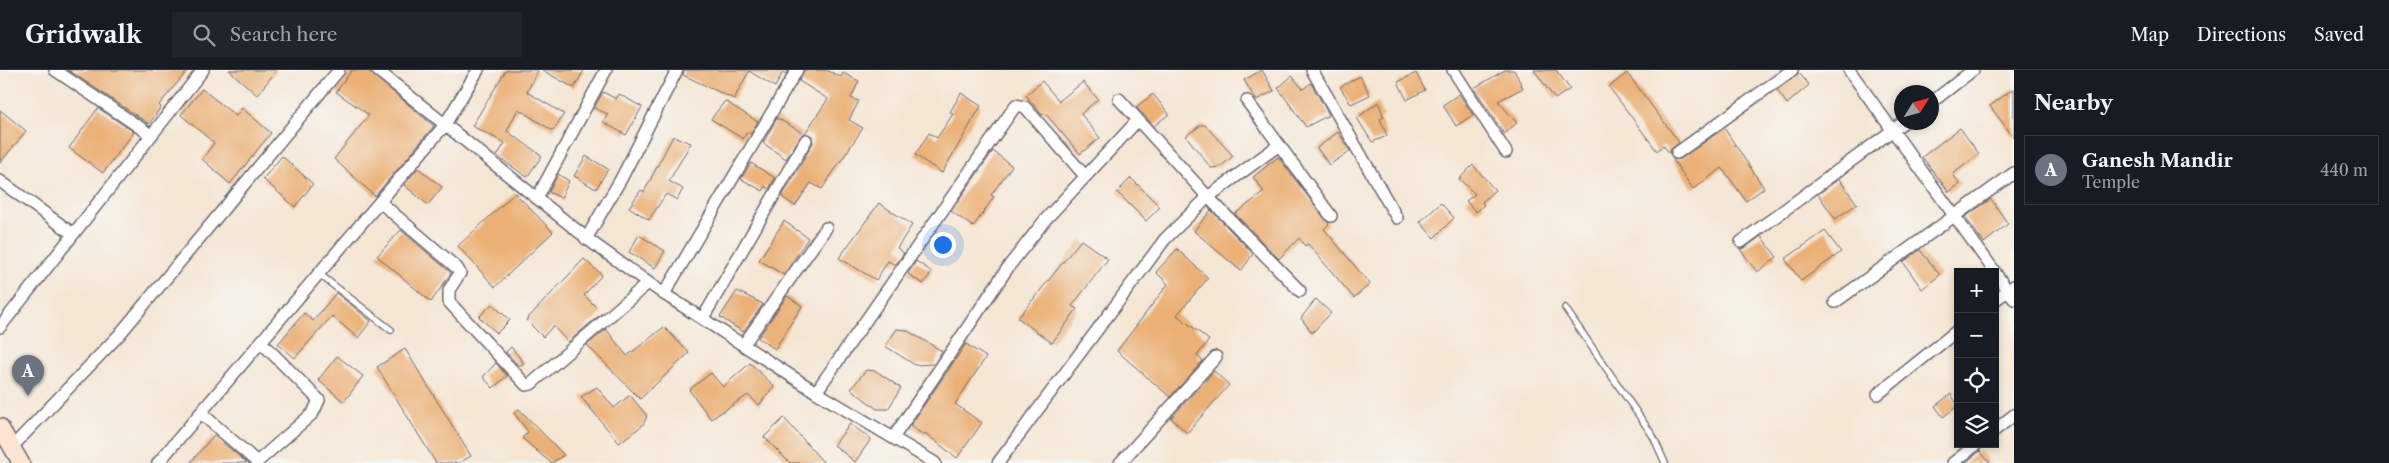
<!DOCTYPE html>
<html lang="en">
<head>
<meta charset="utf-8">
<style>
	:root { --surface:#171b24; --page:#20242c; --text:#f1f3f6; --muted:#9ea1a6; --line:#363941; --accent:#d690ce }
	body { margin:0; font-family:"Libre Caslon Text",serif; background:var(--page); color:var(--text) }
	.controls { position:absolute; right:15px; bottom:15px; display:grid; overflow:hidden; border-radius:0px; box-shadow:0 2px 8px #0003 }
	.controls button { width:45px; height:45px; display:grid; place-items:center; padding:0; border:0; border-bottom:1px solid var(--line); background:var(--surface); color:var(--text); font:25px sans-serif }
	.compass { position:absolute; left:1894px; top:15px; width:45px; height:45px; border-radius:50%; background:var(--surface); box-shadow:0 2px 8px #0003; rotate:53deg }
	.you { position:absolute; left:942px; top:174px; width:18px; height:18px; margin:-12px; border:4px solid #fff; border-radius:50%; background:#1a73e8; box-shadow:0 0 0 8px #1a73e833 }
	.badge { display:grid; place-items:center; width:32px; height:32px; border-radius:50%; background:var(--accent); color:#fff; font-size:16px; font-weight:700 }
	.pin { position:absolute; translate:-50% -41px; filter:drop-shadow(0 1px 2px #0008) }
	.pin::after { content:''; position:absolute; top:26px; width:18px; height:15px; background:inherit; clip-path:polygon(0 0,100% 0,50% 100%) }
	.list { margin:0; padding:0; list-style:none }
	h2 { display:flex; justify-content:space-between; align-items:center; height:65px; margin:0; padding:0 20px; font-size:21px }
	h2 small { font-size:16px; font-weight:400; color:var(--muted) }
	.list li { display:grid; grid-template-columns:32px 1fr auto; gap:15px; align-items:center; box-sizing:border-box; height:70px; margin:0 10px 10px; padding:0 10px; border:1px solid var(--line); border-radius:0px }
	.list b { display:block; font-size:19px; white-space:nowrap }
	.list p { margin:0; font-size:16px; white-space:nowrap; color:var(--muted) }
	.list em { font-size:16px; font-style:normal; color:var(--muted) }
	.icon { flex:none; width:28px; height:28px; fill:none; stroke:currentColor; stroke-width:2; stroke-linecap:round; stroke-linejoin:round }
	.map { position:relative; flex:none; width:2014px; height:393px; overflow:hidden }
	header { display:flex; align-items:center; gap:30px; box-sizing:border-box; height:70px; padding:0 25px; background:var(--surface); border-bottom:1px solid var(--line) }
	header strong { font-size:24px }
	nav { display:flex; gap:28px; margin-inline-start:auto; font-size:18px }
	.search { width:350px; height:45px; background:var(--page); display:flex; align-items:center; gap:12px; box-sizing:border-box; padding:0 18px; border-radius:0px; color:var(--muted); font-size:19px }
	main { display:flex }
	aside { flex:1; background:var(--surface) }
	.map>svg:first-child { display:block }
	.building { fill:#ebb076 }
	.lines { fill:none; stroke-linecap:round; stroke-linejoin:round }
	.lane-casing { stroke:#6c6771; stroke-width:8 }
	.street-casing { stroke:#6c6771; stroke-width:14 }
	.secondary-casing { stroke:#6c6771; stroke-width:19 }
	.lane { stroke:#fff; stroke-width:5.5 }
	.street { stroke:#fff; stroke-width:11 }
	.secondary { stroke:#fde4d1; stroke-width:16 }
</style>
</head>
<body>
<header>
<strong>Gridwalk</strong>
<div class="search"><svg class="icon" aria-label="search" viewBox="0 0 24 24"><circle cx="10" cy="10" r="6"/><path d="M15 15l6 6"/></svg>Search here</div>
<nav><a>Map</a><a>Directions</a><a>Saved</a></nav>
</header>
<main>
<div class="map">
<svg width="2014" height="393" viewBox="0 0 2014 393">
	<rect width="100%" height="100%" fill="#f6f6f2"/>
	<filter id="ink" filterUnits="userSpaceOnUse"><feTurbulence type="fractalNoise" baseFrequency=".02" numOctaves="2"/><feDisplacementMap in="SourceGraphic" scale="10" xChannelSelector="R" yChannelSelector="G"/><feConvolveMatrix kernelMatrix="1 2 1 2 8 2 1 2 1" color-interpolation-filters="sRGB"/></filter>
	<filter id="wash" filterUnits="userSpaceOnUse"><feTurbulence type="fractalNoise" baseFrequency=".0096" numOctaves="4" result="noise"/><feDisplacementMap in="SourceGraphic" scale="20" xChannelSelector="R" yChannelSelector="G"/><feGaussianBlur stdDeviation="1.12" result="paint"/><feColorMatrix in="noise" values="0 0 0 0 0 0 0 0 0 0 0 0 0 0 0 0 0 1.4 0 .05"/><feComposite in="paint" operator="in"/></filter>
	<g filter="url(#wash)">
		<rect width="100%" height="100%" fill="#f5e6d4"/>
		<g id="blocks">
			<g class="building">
				<path d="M68,0H188L159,35L161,37L149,54Z"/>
				<path d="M229,0H277L257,25Z"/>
				<path d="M352,0H367L434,56L375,126L334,89L369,45L336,22Z"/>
				<path d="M506,0H538L527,22L564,44L553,61L518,39L507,61L542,86L527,107L497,86L505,73L472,56Z"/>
				<path d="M542,0H584L574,18Z"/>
				<path d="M684,0H788L786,4L783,2L775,17L749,1L734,29L683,5Z"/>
				<path d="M804,0H826L841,7L843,3L859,11L851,28L859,31L849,50L863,58L822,119L811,113L795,136L782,127L813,73L812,66L805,63L828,29L799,11Z"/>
				<path d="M1262,0L1274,21L1256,30L1244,10Z"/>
				<path d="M1505,0H1514L1523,18L1498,31L1517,53L1504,64L1474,18Z"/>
				<path d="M1534,0H1556L1570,19L1555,29Z"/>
				<path d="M1416,3L1425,20L1407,30L1398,12Z"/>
				<path d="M1627,3L1679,72L1670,80V84L1663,75L1657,81L1609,17Z"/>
				<path d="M1799,3L1809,15L1787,34L1777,20Z"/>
				<path d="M1292,6L1303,19L1311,13L1329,45L1306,57L1278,18Z"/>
				<path d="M1360,6L1370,25L1351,34L1340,17Z"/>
				<path d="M1042,11L1059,31L1083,12L1098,29L1081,44L1100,68L1080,84L1045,43L1042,45L1026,25Z"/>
				<path d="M2014,18V68L1990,36Z"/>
				<path d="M202,19L236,46L242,38L271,63L230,114L202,89L214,73L181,45Z"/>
				<path d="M603,22L616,29L619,24L642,37L626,65L603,52L608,44L594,38Z"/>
				<path d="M961,23L981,36L942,103L915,85L929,63L937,68L953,44L950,42Z"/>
				<path d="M1153,24L1169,44L1154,56L1136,37Z"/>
				<path d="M1459,24L1473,45L1456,56L1443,35Z"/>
				<path d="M725,31L758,52L750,64L747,62L743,69L711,49Z"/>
				<path d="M1378,32L1384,47L1380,49L1387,66L1372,72L1357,48Z"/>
				<path d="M98,38L134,62L103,103L69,78Z"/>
				<path d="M0,40L26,61L0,93Z"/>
				<path d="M777,48L803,63L786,89L763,73Z"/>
				<path d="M1201,55H1205L1233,86L1220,97L1211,98L1186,66Z"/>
				<path d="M1724,58L1764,118L1746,131L1722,98L1693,119L1673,90L1681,89Z"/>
				<path d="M1960,58L1979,84L1953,104L1960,114L1949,122L1922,87Z"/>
				<path d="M1338,62L1350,81L1329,95L1317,78Z"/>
				<path d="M673,66L691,73L669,111L683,119L677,130L666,124L649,150L629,137L641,120L644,122Z"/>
				<path d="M993,81L1012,96L991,125L994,127L973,157L951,141Z"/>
				<path d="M282,86L313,114L295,137L263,109Z"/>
				<path d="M586,86L608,99L596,119L574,106Z"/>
				<path d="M1278,87L1329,154L1324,159L1370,214L1354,228L1308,174L1305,176L1299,168L1279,189L1235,144L1264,122L1253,107Z"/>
				<path d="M751,93L775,108L769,119L765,116L763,121L741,109Z"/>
				<path d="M1473,95L1495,120L1482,132L1484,135L1476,142L1466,131L1475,124L1459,109Z"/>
				<path d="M418,98L442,117L428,135L404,115Z"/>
				<path d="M558,104L569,111L561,128L549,122Z"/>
				<path d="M1131,108L1160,137L1146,151L1117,122Z"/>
				<path d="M1839,109L1857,134L1835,149L1818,124Z"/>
				<path d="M515,123L553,162L495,217L458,176Z"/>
				<path d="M1991,129L2008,154L1984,173L1965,147Z"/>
				<path d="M879,133L912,155L897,178L904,183L895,195L888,191L876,210L839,188Z"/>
				<path d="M1441,133L1454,148L1434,168L1420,152Z"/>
				<path d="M1211,140L1253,184L1241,201L1194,161Z"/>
				<path d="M784,151L808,168L784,205L759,190Z"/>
				<path d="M401,160L451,203L431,232L377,186Z"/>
				<path d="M1825,161L1841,182L1801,211L1785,189Z"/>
				<path d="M639,165L665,181L655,198L629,182Z"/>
				<path d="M1761,166L1777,187L1757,202L1740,179L1745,178Z"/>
				<path d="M1081,170L1108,189L1072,236L1077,239L1052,273L1018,248Z"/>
				<path d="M1177,179L1208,208L1177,245L1209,270L1197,286L1203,291L1170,327L1117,281L1168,214L1156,202Z"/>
				<path d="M1920,180L1940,205L1922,219L1903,192Z"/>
				<path d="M584,189L602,205L584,225L602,243L568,272L553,256L543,267L526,250Z"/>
				<path d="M916,191L932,202L923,214L908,204Z"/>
				<path d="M737,221L763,234L743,262L720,247Z"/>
				<path d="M336,223L371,251L358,268L332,246L295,288L278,274L304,243L313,251Z"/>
				<path d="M787,226L802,236L775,279L758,268Z"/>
				<path d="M1316,229L1331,243L1312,263L1301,248Z"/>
				<path d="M492,234L510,250L497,263L479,247Z"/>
				<path d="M664,257L689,283L640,329L587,275L606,259L627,286Z"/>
				<path d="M897,259L906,260L942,281L934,294L915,295L885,276Z"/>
				<path d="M966,274L986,287L955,334L982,353L957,388L925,363L924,365L910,356Z"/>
				<path d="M511,277L524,293L519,296L506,282Z"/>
				<path d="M405,279L471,386L459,393H436L377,297Z"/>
				<path d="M337,286L363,306L344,332L318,310Z"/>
				<path d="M496,293L507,306L493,318L483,307Z"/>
				<path d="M750,293L774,316L759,335L748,325L711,349L689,320L711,303L723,317Z"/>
				<path d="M866,300L876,301L901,318L888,339H877L851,319Z"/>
				<path d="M1214,301L1229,315L1187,363L1171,348Z"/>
				<path d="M597,317L614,338L630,325L647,346L643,355L619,373L581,327Z"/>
				<path d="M1951,324L1958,336L1943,347L1935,336Z"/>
				<path d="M519,339L564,385L551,393L522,368L528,362L514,343Z"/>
				<path d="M784,348L824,393H790L764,367Z"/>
				<path d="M850,354L871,369L855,392L834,375Z"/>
				<path d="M214,365L247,393H190Z"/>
				<path d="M1980,381L1990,393H1965Z"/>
			</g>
		</g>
	</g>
	<g filter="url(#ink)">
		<use href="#blocks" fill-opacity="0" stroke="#6c6771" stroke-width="1"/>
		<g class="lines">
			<defs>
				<g id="lane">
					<path d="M319,204L391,260"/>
					<path d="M1565,238L1653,366L1665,393"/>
				</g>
				<g id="street">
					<path d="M55,0L151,65"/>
					<path d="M377,0L594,174L664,224L816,322L935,393"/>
					<path d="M1312,0L1397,148"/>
					<path d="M1453,0L1506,82"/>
					<path d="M1849,0L1995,202"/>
					<path d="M1119,29L1208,127L1300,221"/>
					<path d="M1247,31L1331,146"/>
					<path d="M1932,32L1973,0"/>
					<path d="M1677,83L1792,0"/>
					<path d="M0,111L72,163"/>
					<path d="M537,128L606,0"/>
					<path d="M380,132L457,198L460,203L449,220V232L526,315L531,314L648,213"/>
					<path d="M586,169L621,109L677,0"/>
					<path d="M1741,172L1904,52"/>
					<path d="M1995,203L2014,229"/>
					<path d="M664,224L797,0"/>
					<path d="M1995,230L2014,216"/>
					<path d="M1835,232L2014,103"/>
					<path d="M703,248L806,70"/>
					<path d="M0,257L203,0"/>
					<path d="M744,274L826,158"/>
					<path d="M816,322L1016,35L1025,37L1085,106"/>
					<path d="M1878,324L1958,260"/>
					<path d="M201,343L257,392"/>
					<path d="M1995,360L2014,345"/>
					<path d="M893,368L1009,196L1045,150L1137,51"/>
					<path d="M12,377L119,265L339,0"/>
					<path d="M158,393L444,56L478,0"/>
					<path d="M256,393L313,343L319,330L261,272"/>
					<path d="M998,393L1165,169L1208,127L1279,75"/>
					<path d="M1120,393L1216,287"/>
					<path d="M1953,393L1977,374"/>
				</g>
				<path id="secondary" d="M0,357L21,393"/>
			</defs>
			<use href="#lane" class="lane-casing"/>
			<use href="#street" class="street-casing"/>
			<use href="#secondary" class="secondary-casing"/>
			<use href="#lane" class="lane"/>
			<use href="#street" class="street"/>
			<use href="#secondary" class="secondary"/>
		</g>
	</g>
</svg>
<div class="controls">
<button>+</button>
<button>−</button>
<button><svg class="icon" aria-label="locate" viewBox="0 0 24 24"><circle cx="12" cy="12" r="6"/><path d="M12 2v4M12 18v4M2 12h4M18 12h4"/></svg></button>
<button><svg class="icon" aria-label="layers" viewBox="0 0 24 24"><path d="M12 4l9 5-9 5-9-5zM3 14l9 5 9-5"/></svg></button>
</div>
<svg class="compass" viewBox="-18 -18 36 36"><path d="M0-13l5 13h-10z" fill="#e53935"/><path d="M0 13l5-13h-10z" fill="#9ea1a6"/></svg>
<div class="you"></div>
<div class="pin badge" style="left:28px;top:326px;background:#6b7280">A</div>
</div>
<aside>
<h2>Nearby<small></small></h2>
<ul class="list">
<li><span class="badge" style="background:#6b7280">A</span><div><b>Ganesh Mandir</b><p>Temple</p></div><em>440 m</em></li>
</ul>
</aside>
</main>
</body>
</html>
